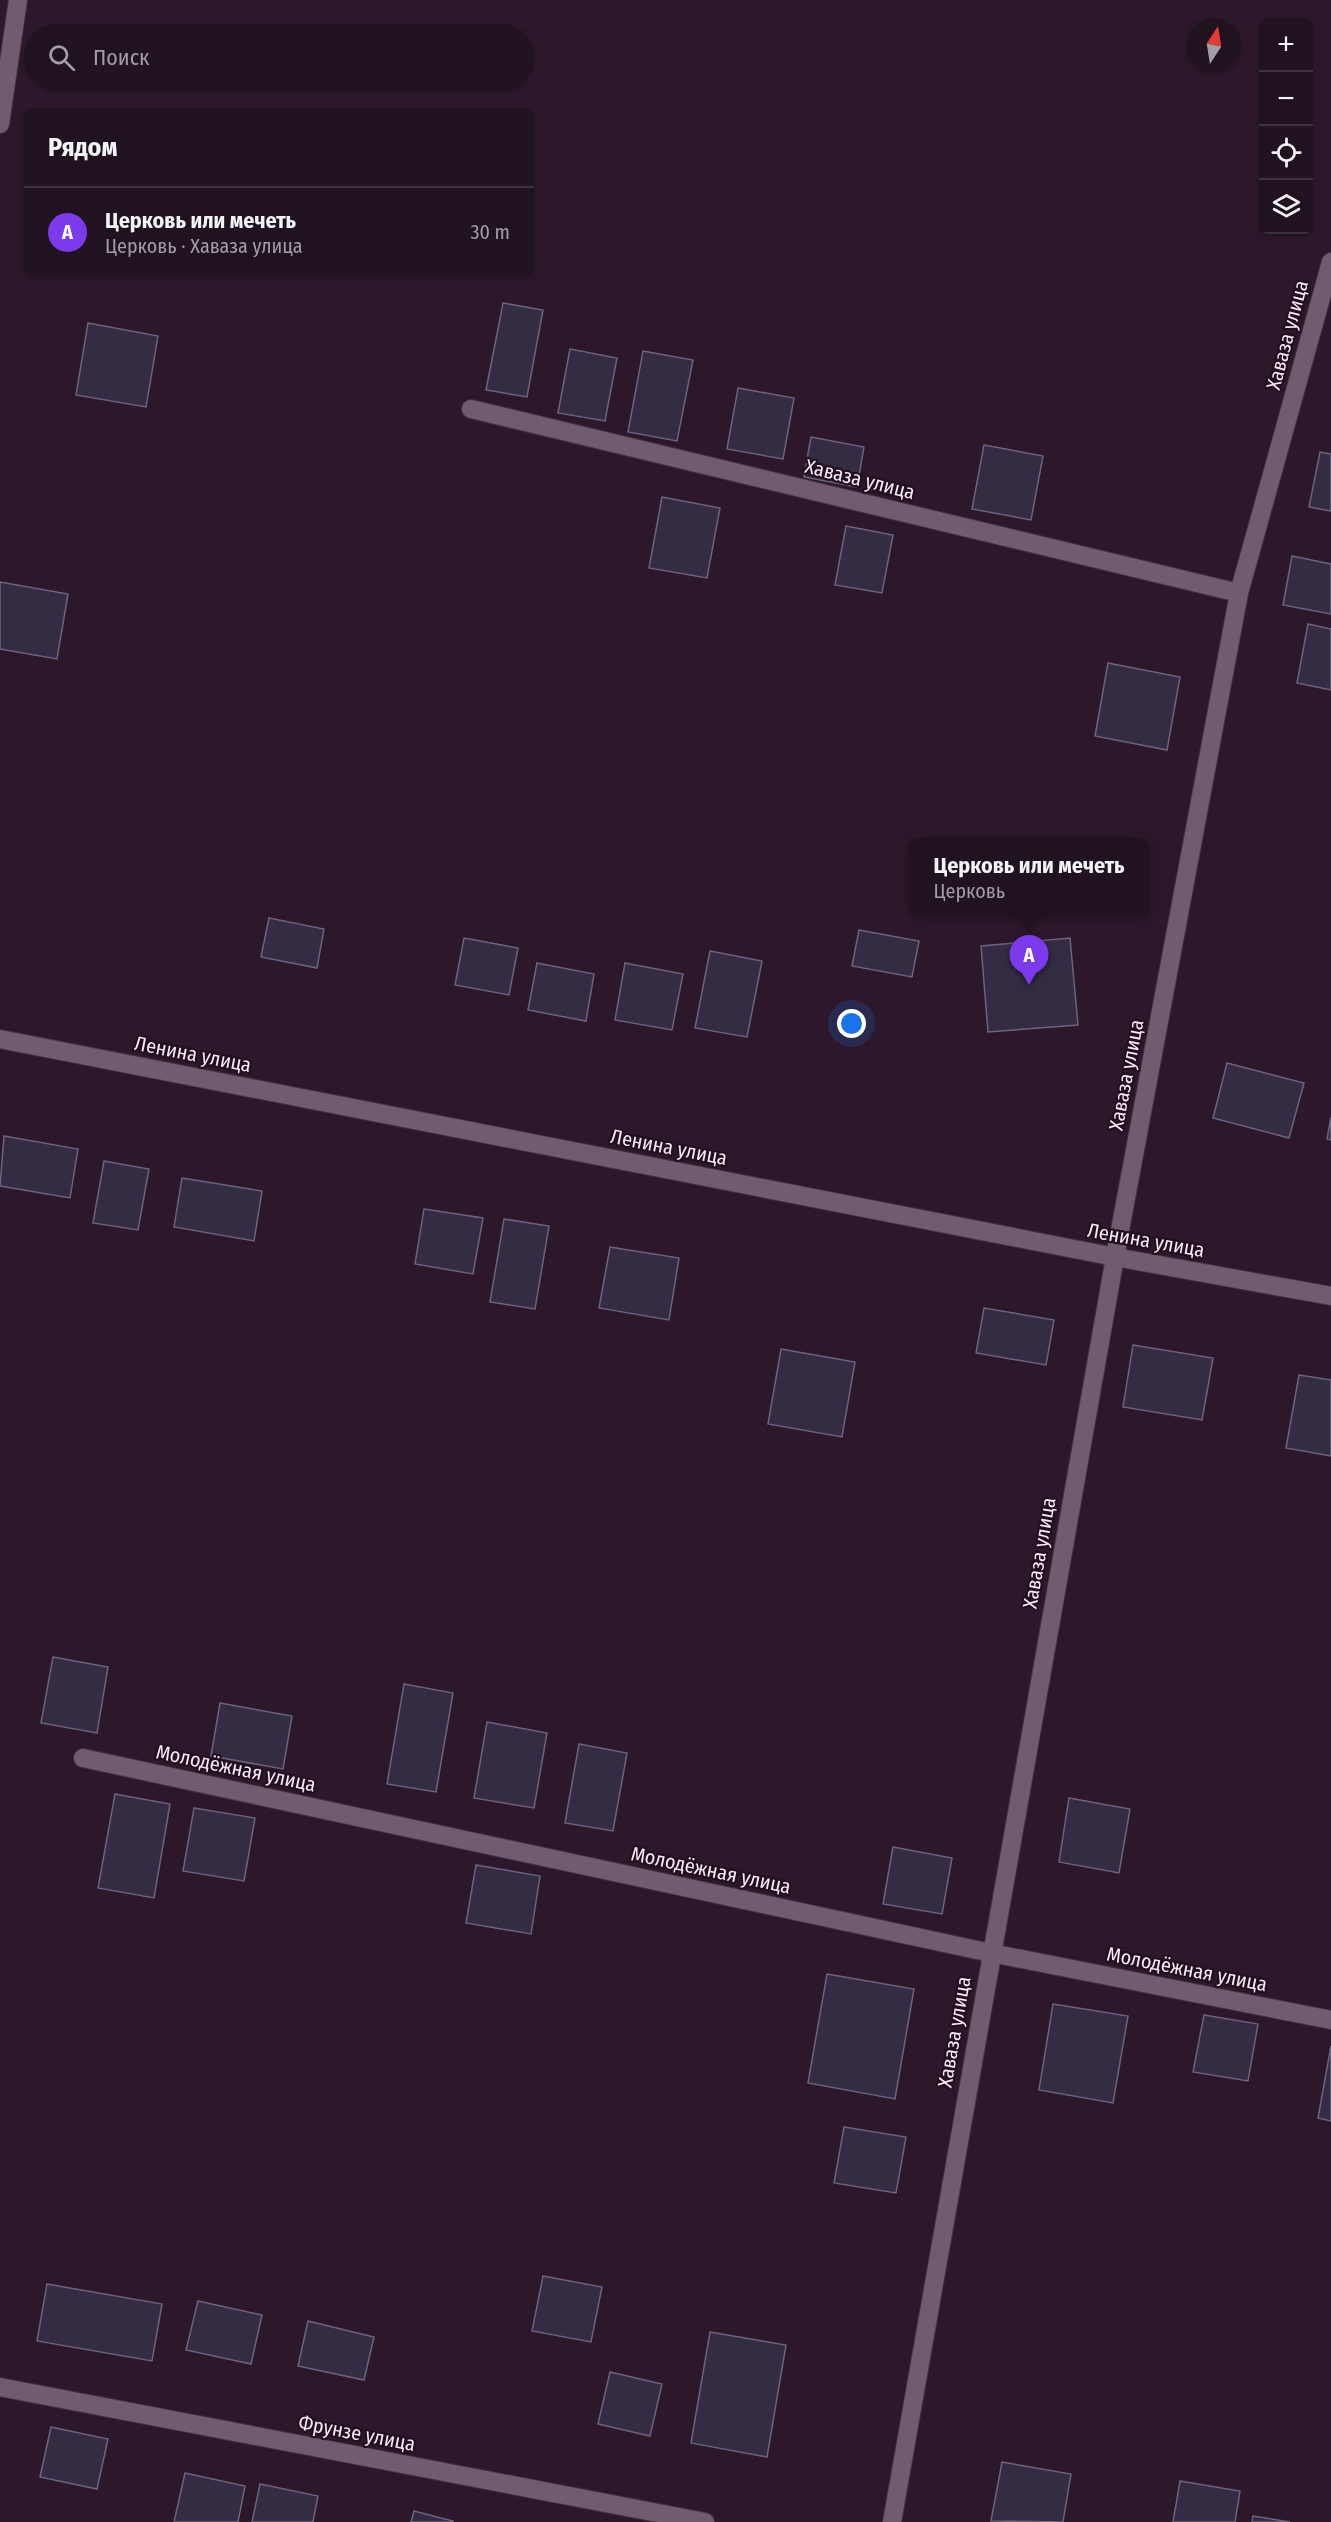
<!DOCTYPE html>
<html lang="ru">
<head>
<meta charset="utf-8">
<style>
	:root { --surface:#211220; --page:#2d202d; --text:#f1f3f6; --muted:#a29ea5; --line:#3e323e; --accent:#7c3aed }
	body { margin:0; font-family:"Fira Sans Condensed",sans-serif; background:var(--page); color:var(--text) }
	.controls { position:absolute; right:18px; top:18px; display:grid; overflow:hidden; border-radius:9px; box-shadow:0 2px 4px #0004 }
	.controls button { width:54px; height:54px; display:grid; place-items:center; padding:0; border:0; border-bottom:2px solid var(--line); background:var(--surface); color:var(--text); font:30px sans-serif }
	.compass { position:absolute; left:1187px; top:18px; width:54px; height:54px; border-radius:50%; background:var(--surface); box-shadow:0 2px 4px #0004; rotate:12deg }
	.you { position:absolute; left:852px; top:1024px; width:21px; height:21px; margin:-15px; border:4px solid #fff; border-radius:50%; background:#1a73e8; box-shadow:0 0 0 9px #1a73e833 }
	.badge { display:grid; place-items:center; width:39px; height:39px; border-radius:50%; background:var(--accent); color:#fff; font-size:20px; font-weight:700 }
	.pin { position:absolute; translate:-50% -50px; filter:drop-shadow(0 2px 3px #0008) }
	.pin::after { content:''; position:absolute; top:32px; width:21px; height:18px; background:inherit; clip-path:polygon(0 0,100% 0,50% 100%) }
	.popup { position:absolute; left:909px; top:838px; width:240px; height:78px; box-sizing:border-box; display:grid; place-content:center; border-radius:9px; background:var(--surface); filter:drop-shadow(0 2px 4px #0005); font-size:20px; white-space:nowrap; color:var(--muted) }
	.popup b { font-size:22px; color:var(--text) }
	.popup::after { content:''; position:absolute; left:50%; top:100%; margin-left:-12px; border:12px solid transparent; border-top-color:var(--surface) }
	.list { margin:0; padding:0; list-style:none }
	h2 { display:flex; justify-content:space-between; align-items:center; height:78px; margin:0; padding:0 24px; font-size:26px }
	h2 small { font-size:20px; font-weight:400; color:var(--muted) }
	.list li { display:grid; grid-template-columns:39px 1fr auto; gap:18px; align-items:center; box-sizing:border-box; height:90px; padding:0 24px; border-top:2px solid var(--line) }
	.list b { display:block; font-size:22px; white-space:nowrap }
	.list p { margin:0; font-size:20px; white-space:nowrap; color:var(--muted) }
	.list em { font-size:20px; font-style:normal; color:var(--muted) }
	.icon { flex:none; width:33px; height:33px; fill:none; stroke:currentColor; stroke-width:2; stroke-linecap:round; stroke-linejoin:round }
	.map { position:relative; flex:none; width:1331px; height:2522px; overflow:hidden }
	.search { position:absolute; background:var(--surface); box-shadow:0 2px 4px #0004; left:24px; top:24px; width:510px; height:66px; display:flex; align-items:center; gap:15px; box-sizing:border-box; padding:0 21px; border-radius:33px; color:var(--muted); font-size:22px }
	.panel { position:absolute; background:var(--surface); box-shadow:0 2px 4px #0004; left:24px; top:108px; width:510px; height:168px; border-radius:9px }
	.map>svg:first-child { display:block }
	.building { fill:#342c43; stroke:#6c637e; stroke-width:1.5 }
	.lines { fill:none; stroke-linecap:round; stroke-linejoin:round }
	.street-casing { stroke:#423240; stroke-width:20 }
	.street { stroke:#725b6f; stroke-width:18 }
	.labels { text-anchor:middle; stroke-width:4.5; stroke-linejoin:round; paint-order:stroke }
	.street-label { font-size:20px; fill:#f9ebf7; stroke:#220f20 }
</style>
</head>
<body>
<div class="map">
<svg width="1331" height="2522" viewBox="0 0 1331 2522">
	<rect width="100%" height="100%" fill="#2c182a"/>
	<g class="building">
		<path d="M503,303L543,310L527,397L486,390Z"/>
		<path d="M88,323L158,336L146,407L76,395Z"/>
		<path d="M570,349L617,358L605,421L558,413Z"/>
		<path d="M643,351L693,360L677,441L628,432Z"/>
		<path d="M738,388L794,398L783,459L727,449Z"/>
		<path d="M811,437L864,447L857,487L804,477Z"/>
		<path d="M984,445L1043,456L1031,520L972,509Z"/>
		<path d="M1320,452L1331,454V511L1309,507Z"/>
		<path d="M662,497L720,508L707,578L649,568Z"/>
		<path d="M846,526L893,535L882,593L835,585Z"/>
		<path d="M1292,556L1331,564V614L1283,605Z"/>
		<path d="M0,582L68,594L57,659L0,649Z"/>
		<path d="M1308,624L1331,629V690L1297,683Z"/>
		<path d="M1108,663L1180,677L1167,750L1095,736Z"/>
		<path d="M269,918L324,929L317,968L261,957Z"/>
		<path d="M859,930L919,941L912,977L852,966Z"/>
		<path d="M464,938L518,948L509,995L455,985Z"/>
		<path d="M1070,938L1078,1025L988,1032L981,946Z"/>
		<path d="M710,951L762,961L747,1037L695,1028Z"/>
		<path d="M537,963L594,974L586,1021L528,1010Z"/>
		<path d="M625,963L683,974L672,1030L615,1020Z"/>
		<path d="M1227,1063L1304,1083L1289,1138L1213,1118Z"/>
		<path d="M1331,1117V1140L1327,1139Z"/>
		<path d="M4,1136L78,1149L70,1198L0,1186Z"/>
		<path d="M104,1161L149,1169L138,1230L93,1223Z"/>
		<path d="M182,1178L262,1191L254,1241L174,1227Z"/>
		<path d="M424,1209L483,1218L473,1274L415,1264Z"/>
		<path d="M504,1219L549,1226L535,1309L490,1302Z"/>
		<path d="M610,1247L679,1258L669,1320L599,1308Z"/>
		<path d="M984,1308L1054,1320L1046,1365L976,1353Z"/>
		<path d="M1133,1345L1213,1358L1202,1420L1123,1407Z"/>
		<path d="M781,1349L855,1362L842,1437L768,1424Z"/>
		<path d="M1299,1375L1331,1380V1456L1286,1448Z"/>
		<path d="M53,1657L108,1667L97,1733L41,1723Z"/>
		<path d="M404,1684L453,1693L436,1792L387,1784Z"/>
		<path d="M220,1703L292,1716L283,1769L211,1756Z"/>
		<path d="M487,1722L547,1733L534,1808L474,1798Z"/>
		<path d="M579,1744L627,1753L613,1831L565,1823Z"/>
		<path d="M115,1794L170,1804L154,1898L98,1888Z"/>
		<path d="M1069,1798L1130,1809L1119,1873L1059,1862Z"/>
		<path d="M194,1808L255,1818L244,1881L183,1871Z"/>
		<path d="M893,1847L952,1858L942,1914L883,1904Z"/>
		<path d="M476,1865L540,1876L531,1934L466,1923Z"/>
		<path d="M827,1974L914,1989L895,2099L808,2083Z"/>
		<path d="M1053,2004L1128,2016L1113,2103L1039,2090Z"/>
		<path d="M1204,2015L1258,2024L1248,2081L1193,2072Z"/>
		<path d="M1331,2046V2121L1318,2118Z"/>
		<path d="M844,2127L906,2137L896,2193L834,2183Z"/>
		<path d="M543,2276L602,2287L591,2342L532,2331Z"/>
		<path d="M47,2284L162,2304L152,2361L37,2341Z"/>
		<path d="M198,2301L262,2315L251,2364L186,2350Z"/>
		<path d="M308,2321L374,2337L364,2380L298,2366Z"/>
		<path d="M710,2332L786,2345L767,2457L691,2443Z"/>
		<path d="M610,2372L662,2384L650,2436L598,2424Z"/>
		<path d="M51,2427L108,2439L97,2489L40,2477Z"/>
		<path d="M1002,2462L1071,2474L1063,2522L991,2521Z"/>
		<path d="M185,2473L245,2486L238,2522H174Z"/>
		<path d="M1180,2481L1240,2491L1235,2522H1173Z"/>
		<path d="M260,2484L318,2496L313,2522H252Z"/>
		<path d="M414,2511L453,2521V2522H411Z"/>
		<path d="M1253,2516L1290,2522H1252Z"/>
	</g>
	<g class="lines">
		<defs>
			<g id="street">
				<path d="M0,124L18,0"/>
				<path d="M471,409L1239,593"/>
				<path d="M0,1039L1115,1257L1331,1296"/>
				<path d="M83,1758L991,1953L1331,2020"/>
				<path d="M0,2387L705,2522"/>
				<path d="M892,2522L1115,1257L1239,593L1331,262"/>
			</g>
		</defs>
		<use href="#street" class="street-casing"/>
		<use href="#street" class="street"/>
	</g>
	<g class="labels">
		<g class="street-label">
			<text transform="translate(1287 335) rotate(-75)" y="7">Хаваза улица</text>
			<text transform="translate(860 479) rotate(14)" y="7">Хаваза улица</text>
			<text transform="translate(193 1054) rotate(11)" y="7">Ленина улица</text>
			<text transform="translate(1126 1075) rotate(-79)" y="7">Хаваза улица</text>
			<text transform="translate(669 1147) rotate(11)" y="7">Ленина улица</text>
			<text transform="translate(1146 1240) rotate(10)" y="7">Ленина улица</text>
			<text transform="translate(1039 1553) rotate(-80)" y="7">Хаваза улица</text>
			<text transform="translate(236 1768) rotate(12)" y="7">Молодёжная улица</text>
			<text transform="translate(711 1870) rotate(12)" y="7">Молодёжная улица</text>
			<text transform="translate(1187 1969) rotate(11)" y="7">Молодёжная улица</text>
			<text transform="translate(954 2032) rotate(-80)" y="7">Хаваза улица</text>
			<text transform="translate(357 2433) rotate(11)" y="7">Фрунзе улица</text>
		</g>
	</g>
</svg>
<div class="controls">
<button>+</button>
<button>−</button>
<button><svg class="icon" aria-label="locate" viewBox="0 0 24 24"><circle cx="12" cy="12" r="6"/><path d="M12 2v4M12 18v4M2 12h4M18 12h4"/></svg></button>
<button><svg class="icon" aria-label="layers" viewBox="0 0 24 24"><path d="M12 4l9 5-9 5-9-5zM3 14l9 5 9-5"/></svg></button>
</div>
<svg class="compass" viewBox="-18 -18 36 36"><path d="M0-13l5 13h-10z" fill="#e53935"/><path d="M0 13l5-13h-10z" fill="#a29ea5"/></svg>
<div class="you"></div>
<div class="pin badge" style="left:1029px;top:985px">A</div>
<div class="popup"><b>Церковь или мечеть</b>Церковь</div>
<div class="search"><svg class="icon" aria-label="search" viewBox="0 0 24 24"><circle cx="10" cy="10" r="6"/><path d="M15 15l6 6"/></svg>Поиск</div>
<section class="panel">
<h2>Рядом<small></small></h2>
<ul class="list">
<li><span class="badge">A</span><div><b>Церковь или мечеть</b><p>Церковь · Хаваза улица</p></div><em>30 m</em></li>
</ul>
</section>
</div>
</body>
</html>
